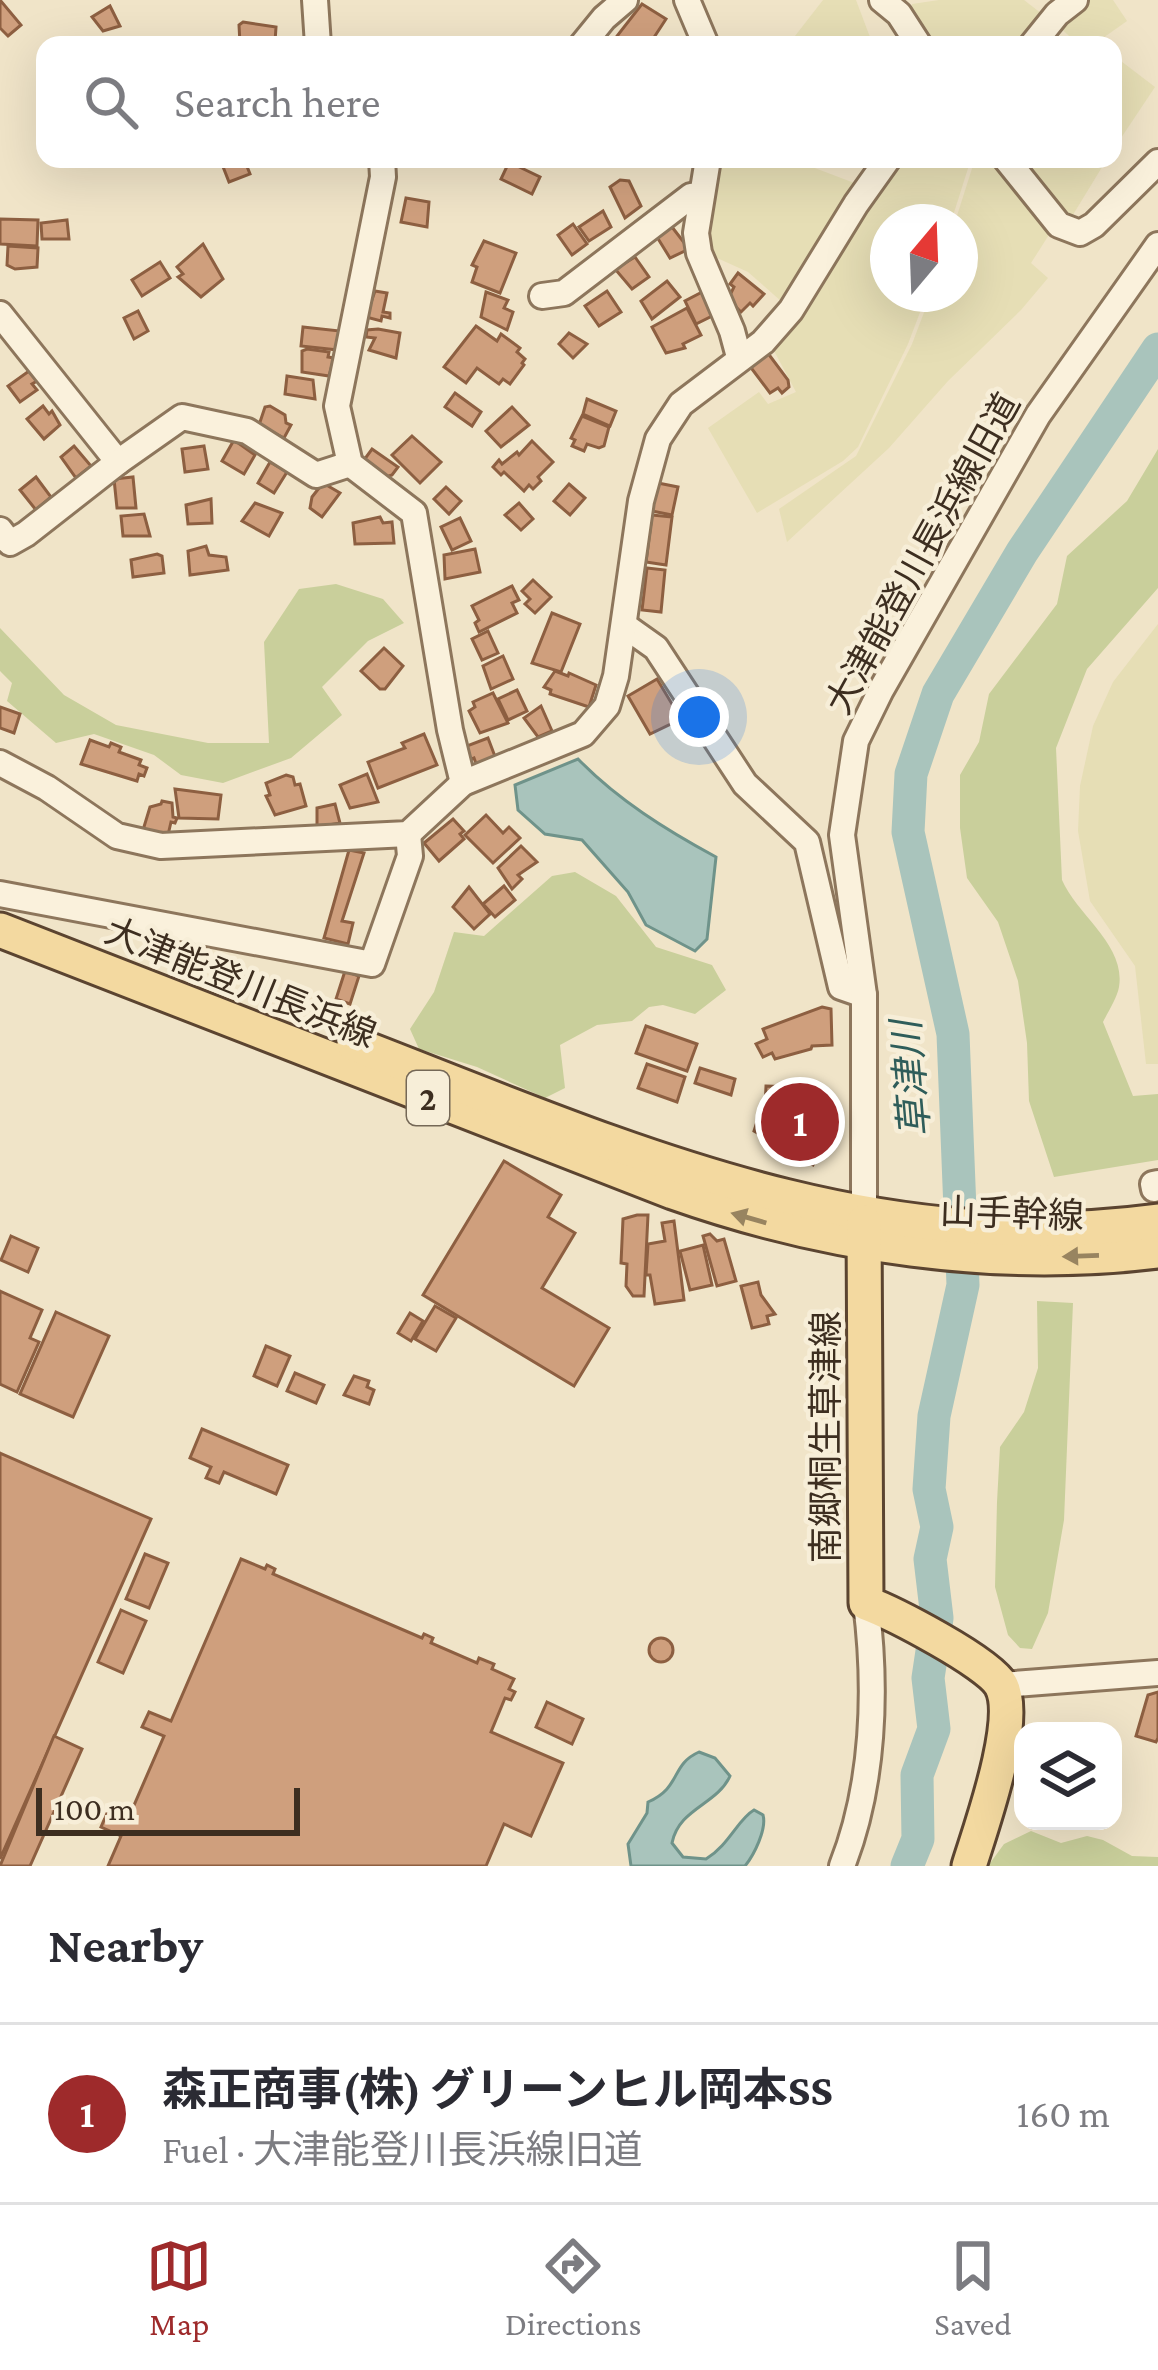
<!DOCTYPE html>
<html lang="en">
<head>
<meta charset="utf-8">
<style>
	:root { --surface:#fff; --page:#f2f2f3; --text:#2b2b33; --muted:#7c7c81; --line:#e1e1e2; --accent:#9e2a2b }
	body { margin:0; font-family:"Crimson Pro","Noto Sans JP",serif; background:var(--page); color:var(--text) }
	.controls { position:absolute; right:36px; bottom:36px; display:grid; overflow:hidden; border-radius:24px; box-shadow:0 12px 48px #0002 }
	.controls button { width:108px; height:108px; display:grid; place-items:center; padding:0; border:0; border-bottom:3px solid var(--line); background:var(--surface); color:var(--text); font:60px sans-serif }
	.compass { position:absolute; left:870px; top:204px; width:108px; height:108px; border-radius:50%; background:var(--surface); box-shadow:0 12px 48px #0002; rotate:19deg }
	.scale { position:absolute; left:36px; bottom:30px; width:264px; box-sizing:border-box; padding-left:12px; border:6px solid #3d2e20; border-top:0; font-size:33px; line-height:42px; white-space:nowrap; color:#3d2e20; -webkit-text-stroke:9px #f7eed8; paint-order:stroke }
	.you { position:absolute; left:699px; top:717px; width:42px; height:42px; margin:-30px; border:9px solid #fff; border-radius:50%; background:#1a73e8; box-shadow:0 0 0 18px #1a73e833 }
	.badge { display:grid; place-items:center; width:78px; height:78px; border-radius:50%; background:var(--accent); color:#fff; font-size:39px; font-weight:700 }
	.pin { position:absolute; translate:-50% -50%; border:6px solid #fff; box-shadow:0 3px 12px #0006 }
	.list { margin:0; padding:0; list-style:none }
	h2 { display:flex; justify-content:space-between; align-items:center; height:156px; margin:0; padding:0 48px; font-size:51px }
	h2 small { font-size:39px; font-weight:400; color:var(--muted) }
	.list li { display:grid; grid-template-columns:78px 1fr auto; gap:36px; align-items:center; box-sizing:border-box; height:180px; padding:0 48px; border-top:3px solid var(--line) }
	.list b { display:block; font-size:45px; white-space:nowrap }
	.list p { margin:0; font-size:39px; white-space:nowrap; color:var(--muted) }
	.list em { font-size:39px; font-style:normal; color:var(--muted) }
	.icon { flex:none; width:66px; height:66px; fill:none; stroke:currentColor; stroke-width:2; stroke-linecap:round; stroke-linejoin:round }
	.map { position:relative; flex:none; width:1158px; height:1866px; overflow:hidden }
	.search { position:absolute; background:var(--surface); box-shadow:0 12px 48px #0002; left:36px; right:36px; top:36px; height:132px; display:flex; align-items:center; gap:30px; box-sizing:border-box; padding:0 42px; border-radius:24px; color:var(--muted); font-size:45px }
	.sheet { height:336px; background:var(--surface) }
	nav { display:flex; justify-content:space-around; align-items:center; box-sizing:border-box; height:168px; border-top:3px solid var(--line); background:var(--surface); font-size:33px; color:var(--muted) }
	nav a { display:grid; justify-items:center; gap:6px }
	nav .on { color:var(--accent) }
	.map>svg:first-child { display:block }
	.farmland { fill:#e6deb5 }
	.green { fill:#c9cf9b }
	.water { fill:#a9c4bc; stroke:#6f938a; stroke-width:3 }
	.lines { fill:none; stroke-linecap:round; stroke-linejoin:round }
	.river { stroke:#a9c4bc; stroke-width:33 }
	.building { fill:#cf9f7d; stroke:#8d5f41; stroke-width:3 }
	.minor-casing { stroke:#8d765c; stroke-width:30 }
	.major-casing { stroke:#5b4430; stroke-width:39 }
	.minor { stroke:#faf1dc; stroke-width:24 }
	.major { stroke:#f3d9a0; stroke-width:33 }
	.oneway { fill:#988460 }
	.labels { text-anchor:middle; stroke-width:9; stroke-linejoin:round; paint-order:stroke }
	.shield { fill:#f7eed8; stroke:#756857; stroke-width:3 }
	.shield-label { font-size:33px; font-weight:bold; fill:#3d2e20 }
	.street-label { font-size:36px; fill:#3d2e20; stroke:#f7eed8 }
	.water-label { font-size:39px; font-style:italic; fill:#2f5d5a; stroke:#f7eed8 }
</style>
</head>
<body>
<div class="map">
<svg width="1158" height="1866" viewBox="0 0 1158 1866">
	<rect width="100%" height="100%" fill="#f0e4c8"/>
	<g class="farmland">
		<path d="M823,0H856L873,45H788Z"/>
		<path d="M939,0H1024L1046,17L1023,45H934L911,11L912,4Z"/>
		<path d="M1082,0H1113L1127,21L1093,45H1079L1056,24Z"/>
		<path d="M1113,55L1155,87L1113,150Z"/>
		<path d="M716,159H791L857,184L782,302L748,272L706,253Z"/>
		<path d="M901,159H971L951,222H888V294H927L908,344L858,447L843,461L757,513L708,428L759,392L768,404L796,392L772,347L891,169Z"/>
		<path d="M975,159H1000L1054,227L1031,263L1048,278L1021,310L948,381L889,448L787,542L779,509L856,456L912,344L931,294H960V222H955Z"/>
		<path d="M1021,159H1107L1071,218Z"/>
		<path d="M1158,624V1064H1146L1135,966L1090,901L1078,831L1080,786L1093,726L1113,682Z"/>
	</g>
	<g class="green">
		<path d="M1158,449V588L1087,669L1056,748L1062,880C1077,915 1126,945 1119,987C1117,998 1108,1012 1103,1022L1133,1096L1158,1094V1160L1054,1177L1029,1101L1027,1043L1018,981L998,922L967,878L960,828V775L979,742L989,694L1057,604L1067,556L1127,501Z"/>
		<path d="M336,584L383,599L404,623L368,641L322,687L342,715L291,758L223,783L181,775L154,755L94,734L56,743L7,701L12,683L0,671V628L64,695L116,725L208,743H269L264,642L299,589Z"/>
		<path d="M575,872L616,896L656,947L712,965L726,990L695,1014L663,1005L649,1007L632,1021L597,1025L560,1045L565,1088L545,1098L477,1067L419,1049L410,1029L434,992L454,932L484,936L552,876Z"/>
		<path d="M1037,1301L1073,1303L1064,1520L1048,1613L1032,1649L1020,1648L1008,1635L995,1587L997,1502L1000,1447L1024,1412L1038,1368Z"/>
		<path d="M1031,1831L1061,1843L1087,1836L1103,1840L1132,1856L1158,1857V1866H988L1004,1844Z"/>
	</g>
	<g class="water">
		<path d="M578,759C618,800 666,830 716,857L707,939L695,951L646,925L628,892L582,840L545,834L518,810L515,785Z"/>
		<path d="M699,1752L715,1758L730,1776C717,1805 679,1808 672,1843L683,1857L706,1859C729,1845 738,1819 754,1810L763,1815C767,1829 754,1855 745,1866H631L628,1844L647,1813L648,1802C682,1787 670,1765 699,1752Z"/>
	</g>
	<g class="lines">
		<path class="river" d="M907,1866L918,1839L917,1775L934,1729L928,1678L937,1618L930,1559L937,1527L929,1489L934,1416L963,1285L953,1034L908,832L911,774L938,694L1022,552L1158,349"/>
	</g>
	<g class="building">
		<path d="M0,0L21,25L8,36L0,28Z"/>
		<path d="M642,4L666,19L649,45H632L617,36Z"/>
		<path d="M110,6L120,26L103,31L92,17Z"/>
		<path d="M243,22L276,27L275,42L240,44L239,25Z"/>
		<path d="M220,159H244L250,174L229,182Z"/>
		<path d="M509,162L540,177L532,194L501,179Z"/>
		<path d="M620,180L629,181L641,206L625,218L610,187Z"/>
		<path d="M406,198L429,202L427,227L401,222Z"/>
		<path d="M603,211L611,227L589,241L579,227Z"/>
		<path d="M0,219L38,220L37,246L0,244Z"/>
		<path d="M67,220L69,239H42L41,223Z"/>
		<path d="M573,224L587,244L572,255L558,235Z"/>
		<path d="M672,227L689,249L670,258L657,237Z"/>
		<path d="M484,241L516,253L500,293L472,282L477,267L472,265Z"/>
		<path d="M203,244L223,279L201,297L178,277L183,274L177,267Z"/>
		<path d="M8,246L38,248L37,267L15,269L7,265Z"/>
		<path d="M635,257L649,277L632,289L615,269Z"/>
		<path d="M160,262L170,278L142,296L132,280Z"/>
		<path d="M738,273L764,294L753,306L750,303L741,312L728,299L734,287L730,284Z"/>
		<path d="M667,281L680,297L652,319L641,301Z"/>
		<path d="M706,290L718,313L696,324L685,301Z"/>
		<path d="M375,291L387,293L383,312L390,313V318L382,316L381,321L366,317Z"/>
		<path d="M607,291L621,312L599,326L585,306Z"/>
		<path d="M486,292L508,300L504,308L513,312L507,330L481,317Z"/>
		<path d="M687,308L701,335L683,344L685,348L666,353L652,327Z"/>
		<path d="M138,311L148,331L134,339L124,318Z"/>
		<path d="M476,326L497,341L501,334L520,348L517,352L525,359L522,363L524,365L510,384L503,379L499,384L477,368L466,383L444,367Z"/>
		<path d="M303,327L340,331L338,350L301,346Z"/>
		<path d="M378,329L400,333L396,358L369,350L375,338L366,337L367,330Z"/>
		<path d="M569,333L587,344L573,358L559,344Z"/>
		<path d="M307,349L329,352L328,357L334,358L329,376L302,372V351Z"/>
		<path d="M767,352L788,380L789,387L782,393L778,388L770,393L749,365Z"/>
		<path d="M29,371L37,381L32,384L37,390L20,402L8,386Z"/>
		<path d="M287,376L313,380L315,399L285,394Z"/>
		<path d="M455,393L481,412L472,426L445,407Z"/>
		<path d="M587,399L616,411L610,426L583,414Z"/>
		<path d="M43,406L49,414L52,411L60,425L44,439L27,419Z"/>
		<path d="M270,406L285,415L286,423L291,425L284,438L259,425L265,407Z"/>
		<path d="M512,407L529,425L501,447L486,431Z"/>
		<path d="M582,416L609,427L604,446L599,448L587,444L584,451L572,446L575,440L571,438Z"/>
		<path d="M412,436L441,462L420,483L392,455Z"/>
		<path d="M234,440L255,455L244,474L222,461Z"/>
		<path d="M532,441L553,462L538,477L541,481L533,489L529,485L524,491L504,472L501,475L493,467L499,460L502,464L517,452L519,455Z"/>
		<path d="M74,446L91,466L76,478L61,457Z"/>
		<path d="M204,446L208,469L185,472L182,449Z"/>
		<path d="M372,449L398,467L392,475L386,477L364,460Z"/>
		<path d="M270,462L287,472L274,493L258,483Z"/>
		<path d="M36,477L51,497L36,510L20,490Z"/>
		<path d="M133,477L136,508H117L114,479Z"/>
		<path d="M323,483L340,493L322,517L310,508L312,497Z"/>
		<path d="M658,483L678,487L672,515L652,511Z"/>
		<path d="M569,484L585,498L570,515L554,501Z"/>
		<path d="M446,487L461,501L449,514L434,499Z"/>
		<path d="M211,499L212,523L188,524L186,505Z"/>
		<path d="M255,503L282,513L269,536L242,521Z"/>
		<path d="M519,503L533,519L521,530L505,515Z"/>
		<path d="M144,514L150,536H123L121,516Z"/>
		<path d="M652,515L672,517L666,565L646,562Z"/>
		<path d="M380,517L383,523L392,522L394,543L355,544L353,523Z"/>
		<path d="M460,518L471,541L452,550L441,527Z"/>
		<path d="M206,546L209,555L226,557L228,570L190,575L188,551Z"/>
		<path d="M475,549L480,572L445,579L444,555Z"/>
		<path d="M157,554L162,556L164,573L133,577L131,560Z"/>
		<path d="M647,568L665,570L661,612L642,610Z"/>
		<path d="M533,580L551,597L535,613L525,604L530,599L522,591Z"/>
		<path d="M512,586L519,600L512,603L517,613L479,632L475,623L479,620L472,606Z"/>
		<path d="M552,613L580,624L561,672L532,663Z"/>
		<path d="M488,631L498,653L482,660L472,639Z"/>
		<path d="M384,648L403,666L385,689H380L361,671Z"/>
		<path d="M503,656L513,679L491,689L483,666Z"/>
		<path d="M555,671L568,676L569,673L596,685L589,707L550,694L551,690L544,687Z"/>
		<path d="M657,679L681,719L650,734L628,696Z"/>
		<path d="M517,690L527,711L508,720L498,699Z"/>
		<path d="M493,693L508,723L480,733L469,711L475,707L473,702Z"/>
		<path d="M541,706L552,731L538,737L524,718Z"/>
		<path d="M0,707L20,714L14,733L0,728Z"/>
		<path d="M424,734L437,765L378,788L368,762L405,748L402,743Z"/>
		<path d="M488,738L496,759L477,766L474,758L469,760L464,747Z"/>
		<path d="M90,740L109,747L111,743L121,747L119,752L141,760L139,765L147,768L144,776L139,774L137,781L81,764Z"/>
		<path d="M367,774L378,802L350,808L340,785Z"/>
		<path d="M286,775L293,777L295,785L300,784L306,806L275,815L266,796L270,795L266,783Z"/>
		<path d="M175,789L221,795L218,819L179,818Z"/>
		<path d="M162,801L172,803L173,817L177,818L175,823L171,822L168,835L143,830L150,807L161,804Z"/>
		<path d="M335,804L340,823L317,827V808Z"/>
		<path d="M486,815L503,833L509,827L520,838L493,863L465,835Z"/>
		<path d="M453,819L464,831L460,834L464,839L439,861L424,843Z"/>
		<path d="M521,846L537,862L518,875L522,879L512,889L498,868Z"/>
		<path d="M349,850L364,853L342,921L353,923L348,944L324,938Z"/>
		<path d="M504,886L515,900L495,917L483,904Z"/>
		<path d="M469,887L490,914L474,929L453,907Z"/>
		<path d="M345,971L359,976L350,1004L336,999Z"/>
		<path d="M822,1007L831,1009L832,1045L812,1046L811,1049L775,1059L772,1053L763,1057L756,1044L767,1039L763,1029Z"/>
		<path d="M646,1026L697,1044L687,1071L636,1053Z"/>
		<path d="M647,1064L685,1077L677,1102L638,1088Z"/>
		<path d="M700,1068L735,1079L731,1095L695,1083Z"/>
		<path d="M766,1086L793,1087L796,1110L765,1109Z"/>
		<path d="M764,1100L765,1109L787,1110L788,1128L823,1143L813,1165L754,1131Z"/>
		<path d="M504,1161L561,1195L548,1217L575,1233L542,1288L609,1328L574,1386L423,1295Z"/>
		<path d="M637,1215H648L644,1296H633L626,1286L627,1264L621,1263L623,1219Z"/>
		<path d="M674,1221L684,1300L655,1304L650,1275H646L648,1244L665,1241L662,1223Z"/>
		<path d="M710,1234L717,1241L724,1239L736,1281L717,1286L703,1236Z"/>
		<path d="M11,1236L38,1248L28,1272L1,1260Z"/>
		<path d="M703,1245L712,1285L690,1290L680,1251Z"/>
		<path d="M758,1282L761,1295L775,1314L767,1316L769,1324L752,1328L741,1286Z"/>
		<path d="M0,1291L42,1310L30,1338L39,1342L17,1392L0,1384Z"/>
		<path d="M435,1306L456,1318L436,1351L415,1339Z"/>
		<path d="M56,1312L109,1336L73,1417L20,1394Z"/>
		<path d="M410,1313L423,1321L411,1341L398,1333Z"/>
		<path d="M266,1346L290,1356L277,1386L254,1376Z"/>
		<path d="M295,1373L324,1385L316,1403L287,1391Z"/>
		<path d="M354,1376L369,1381L367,1387L374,1390L369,1404L344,1395Z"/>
		<path d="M202,1429L288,1465L276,1494L224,1472L219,1483L206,1478L211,1467L190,1458Z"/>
		<path d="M0,1453L151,1519L0,1859Z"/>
		<path d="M145,1554L168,1563L149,1608L126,1599Z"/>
		<path d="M241,1559L265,1569L267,1565L275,1569L273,1574L422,1638L424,1634L433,1638L431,1643L477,1663L479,1658L494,1664L492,1669L514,1679L509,1689L515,1692L511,1700L505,1698L491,1732L563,1763L531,1836L504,1824L486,1866H108L121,1836L101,1827L108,1811L128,1819L164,1736L142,1727L149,1712L171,1721Z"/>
		<path d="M121,1610L146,1621L123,1673L98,1662Z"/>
		<circle cx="661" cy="1650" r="12"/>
		<path d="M1158,1692V1738L1156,1742L1136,1736L1148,1695Z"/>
		<path d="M547,1702L583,1719L572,1744L536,1727Z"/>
		<path d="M54,1736L82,1749L30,1866H0Z"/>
	</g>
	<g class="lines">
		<defs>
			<g id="minor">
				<path d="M315,0L318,45"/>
				<path d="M687,0L706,45"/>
				<path d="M882,0L899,14L919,45"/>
				<path d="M582,45L604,18L625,0"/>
				<path d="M1032,45L1057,14L1075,0"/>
				<path d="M382,159L383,177L337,406L350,464L414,513L450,730L463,783"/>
				<path d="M708,159L696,233L699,253L732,331L739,357"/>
				<path d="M1006,159L1059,225L1080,233L1094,225L1158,162"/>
				<path d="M542,296L564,293L691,196L701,195"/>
				<path d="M0,314L118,462L182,417L247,431L316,475L350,464"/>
				<path d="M0,530L10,543L26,534L118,462"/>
				<path d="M625,626L656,648L745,784L807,842L841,987L864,995"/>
				<path d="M0,763L47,788L117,836L161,846L408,834L463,783L583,734L607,706L616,676L641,501L658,439L681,404L763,342L791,310L856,204L888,159"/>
				<path d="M0,894L372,964L410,856L408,834"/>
				<path d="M1154,1189L1153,1184L1158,1183"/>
				<path d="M864,1214V995L842,835L856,741L881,690L1038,415L1158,245"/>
				<path d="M1001,1685L1158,1673"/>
				<path d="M842,1866C874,1785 877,1689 866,1603"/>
			</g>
			<g id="major">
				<path d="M0,930L673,1192C826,1246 996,1271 1158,1251"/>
				<path d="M354,1044C621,1147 863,1260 1158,1221"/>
				<path d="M864,1222L866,1603C893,1613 988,1662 1001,1685C1020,1720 981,1827 969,1866"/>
			</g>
		</defs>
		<use href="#minor" class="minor-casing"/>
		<use href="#major" class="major-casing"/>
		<use href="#minor" class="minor"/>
		<use href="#major" class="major"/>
	</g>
	<defs><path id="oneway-solid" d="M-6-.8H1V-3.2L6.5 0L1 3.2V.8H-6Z" transform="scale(3)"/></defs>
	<g class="oneway">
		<use href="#oneway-solid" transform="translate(749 1218) rotate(-164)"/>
		<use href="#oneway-solid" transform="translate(1081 1256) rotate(178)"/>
	</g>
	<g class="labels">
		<rect class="shield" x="407" y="1071" width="42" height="54" rx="9"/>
		<g class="shield-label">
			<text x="428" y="1110">2</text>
		</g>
		<g class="street-label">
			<text transform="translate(922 553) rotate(-61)" y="13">大津能登川長浜線旧道</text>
			<text transform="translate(241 982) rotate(22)" y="13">大津能登川長浜線</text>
			<text transform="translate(1012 1213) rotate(2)" y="13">山手幹線</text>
			<text transform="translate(825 1437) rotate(-90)" y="13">南郷桐生草津線</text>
		</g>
		<g class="water-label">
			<text transform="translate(910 1079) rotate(-95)" y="14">草津川</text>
		</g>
	</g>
</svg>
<div class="controls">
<button><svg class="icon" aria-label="layers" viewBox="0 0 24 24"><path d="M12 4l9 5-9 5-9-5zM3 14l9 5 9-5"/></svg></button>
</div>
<svg class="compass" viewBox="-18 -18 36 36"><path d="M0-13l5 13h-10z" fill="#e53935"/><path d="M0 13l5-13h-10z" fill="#7c7c81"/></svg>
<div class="scale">100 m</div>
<div class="you"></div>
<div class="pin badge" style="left:800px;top:1122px">1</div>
<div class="search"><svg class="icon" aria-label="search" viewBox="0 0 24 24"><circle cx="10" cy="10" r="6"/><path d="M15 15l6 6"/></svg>Search here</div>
</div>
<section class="sheet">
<h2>Nearby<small></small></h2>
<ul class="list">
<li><span class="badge">1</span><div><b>森正商事(株) グリーンヒル岡本SS</b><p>Fuel · 大津能登川長浜線旧道</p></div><em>160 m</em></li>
</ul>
</section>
<nav>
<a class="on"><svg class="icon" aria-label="map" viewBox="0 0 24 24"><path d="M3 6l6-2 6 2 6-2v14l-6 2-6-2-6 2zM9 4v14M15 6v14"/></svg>Map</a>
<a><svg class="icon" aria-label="directions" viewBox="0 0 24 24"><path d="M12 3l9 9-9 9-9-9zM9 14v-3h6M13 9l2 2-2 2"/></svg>Directions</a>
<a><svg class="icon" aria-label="saved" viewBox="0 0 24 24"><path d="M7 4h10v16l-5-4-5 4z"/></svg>Saved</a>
</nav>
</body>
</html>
